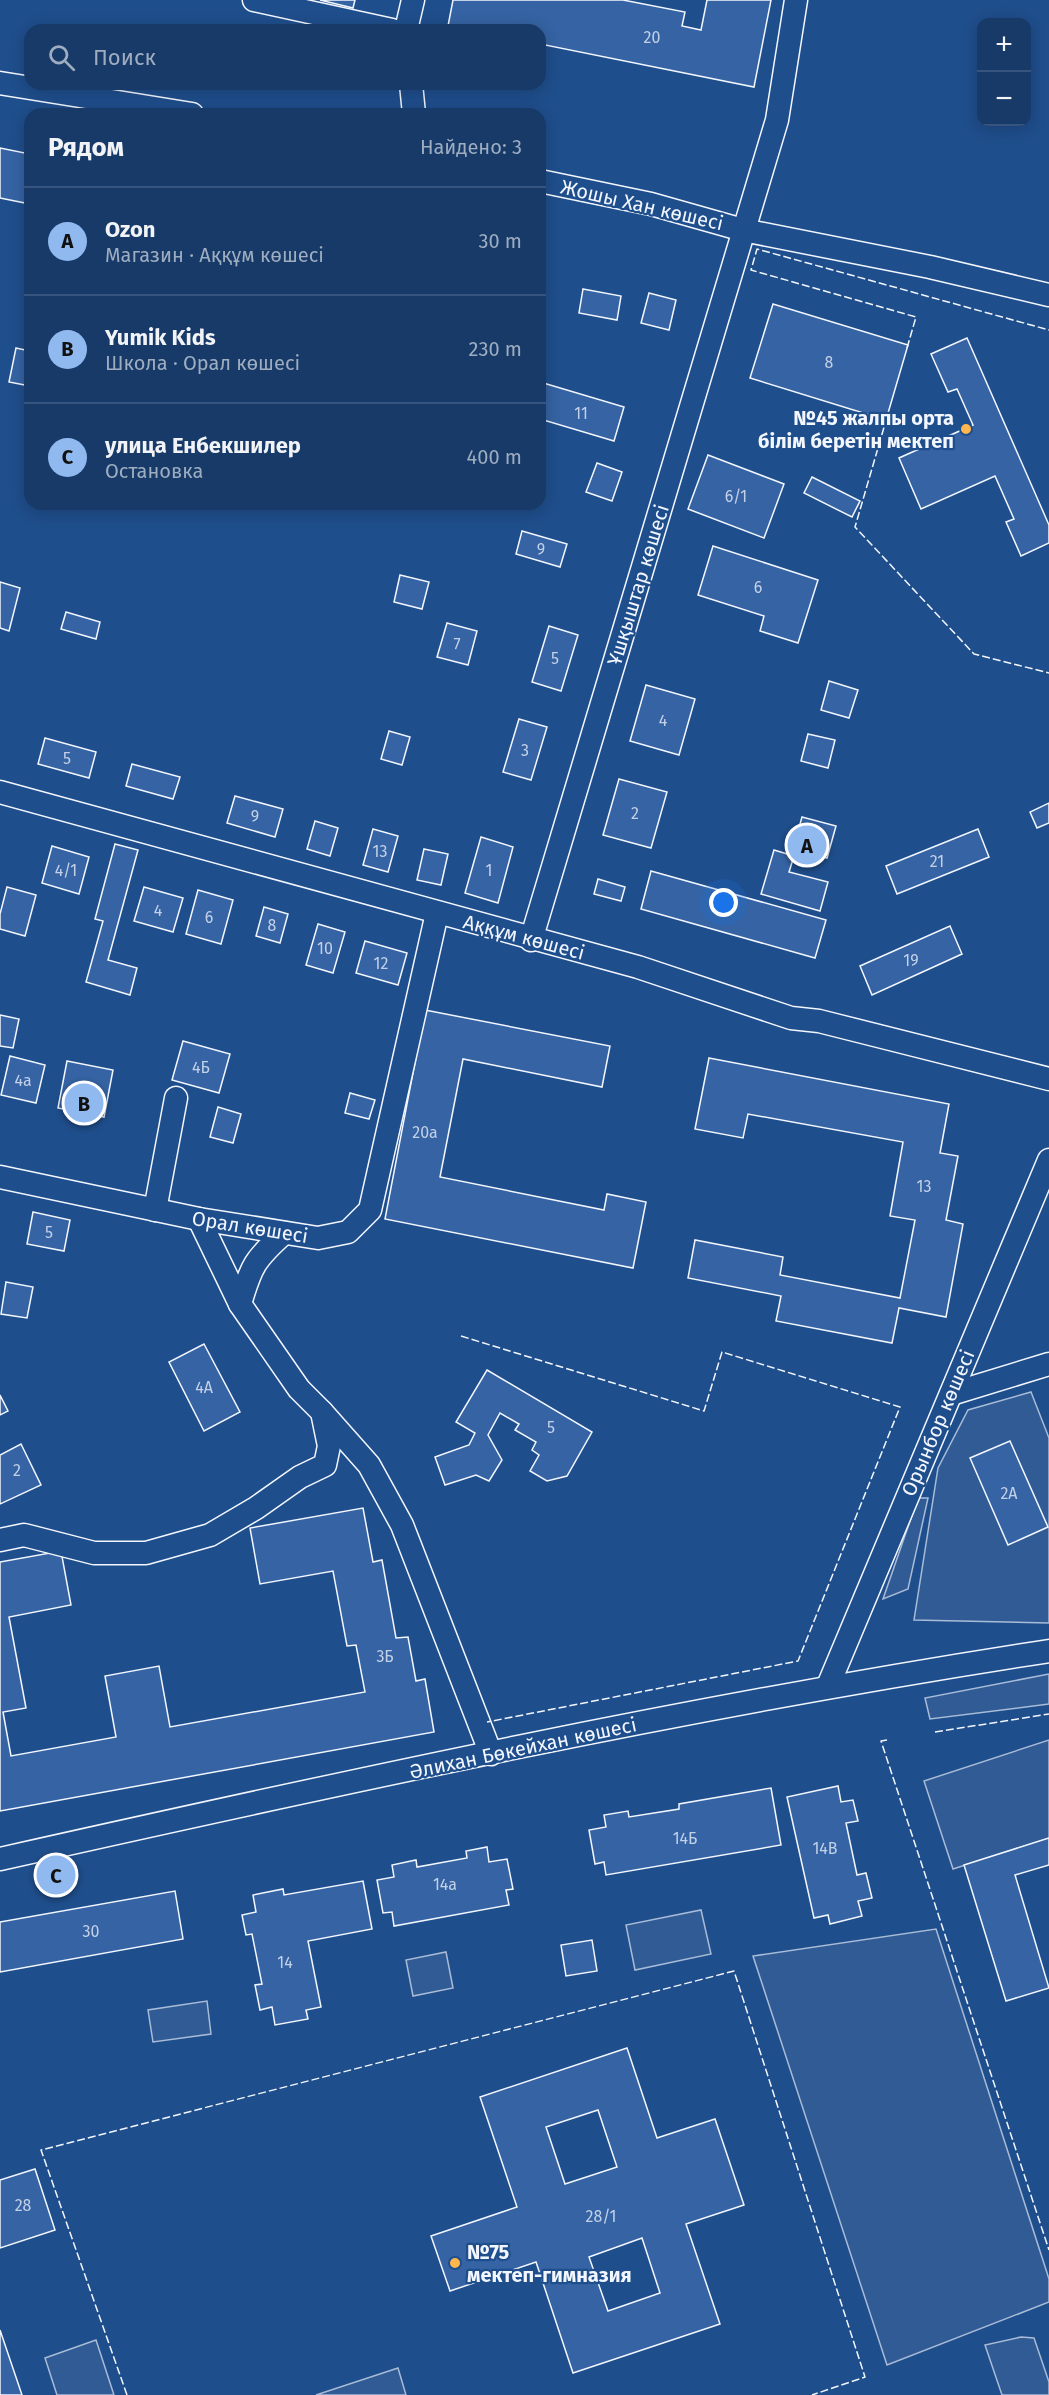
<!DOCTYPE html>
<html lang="ru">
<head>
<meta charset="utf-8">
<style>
	:root { --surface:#173a69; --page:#20416f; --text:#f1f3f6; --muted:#9eadc0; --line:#36547d; --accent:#90b9f0 }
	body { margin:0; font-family:"Fira Sans",sans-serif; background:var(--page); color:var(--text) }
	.controls { position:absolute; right:18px; top:18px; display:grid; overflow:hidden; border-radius:12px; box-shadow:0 3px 15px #0003 }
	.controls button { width:54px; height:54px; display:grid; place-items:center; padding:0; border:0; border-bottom:2px solid var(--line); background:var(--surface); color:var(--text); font:30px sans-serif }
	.you { position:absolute; left:724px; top:903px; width:21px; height:21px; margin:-15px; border:4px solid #fff; border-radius:50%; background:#1a73e8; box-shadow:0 0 0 9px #1a73e833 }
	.badge { display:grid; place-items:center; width:39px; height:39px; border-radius:50%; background:var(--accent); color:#111; font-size:20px; font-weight:700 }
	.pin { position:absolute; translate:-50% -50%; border:3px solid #fff; box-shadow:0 2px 6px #0006 }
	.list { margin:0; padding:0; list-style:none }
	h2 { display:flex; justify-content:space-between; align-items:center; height:78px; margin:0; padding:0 24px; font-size:26px }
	h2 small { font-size:20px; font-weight:400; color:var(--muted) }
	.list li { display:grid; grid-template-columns:39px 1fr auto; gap:18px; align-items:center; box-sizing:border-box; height:108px; padding:0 24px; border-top:2px solid var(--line) }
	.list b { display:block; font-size:22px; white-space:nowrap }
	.list p { margin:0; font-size:20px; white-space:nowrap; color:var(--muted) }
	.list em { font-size:20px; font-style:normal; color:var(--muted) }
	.icon { flex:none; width:33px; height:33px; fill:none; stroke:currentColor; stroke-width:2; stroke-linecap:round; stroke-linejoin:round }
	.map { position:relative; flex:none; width:1049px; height:2395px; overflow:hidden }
	.search { position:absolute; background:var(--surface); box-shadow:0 3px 15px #0003; left:24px; top:24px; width:522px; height:66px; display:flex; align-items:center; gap:15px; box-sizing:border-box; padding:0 21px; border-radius:18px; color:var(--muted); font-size:22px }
	.panel { position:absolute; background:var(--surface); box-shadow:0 3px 15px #0003; left:24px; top:108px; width:522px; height:402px; border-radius:18px }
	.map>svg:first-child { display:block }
	.built { fill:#305b95; stroke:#a8bbd7; stroke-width:1.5 }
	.building { fill:#3563a3; stroke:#f2f6ff; stroke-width:1.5; fill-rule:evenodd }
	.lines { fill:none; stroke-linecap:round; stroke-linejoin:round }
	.minor-casing { stroke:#f2f6ff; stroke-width:25 }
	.minor { stroke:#1f4e8c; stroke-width:22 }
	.fence { stroke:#f2f6ff; stroke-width:1.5; stroke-dasharray:8 3; stroke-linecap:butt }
	.poi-dot { fill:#ffb74d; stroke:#1f4e8c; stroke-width:2 }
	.labels { text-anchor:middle; stroke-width:4.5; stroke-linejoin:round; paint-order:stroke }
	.number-label { font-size:16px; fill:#c3d1e8 }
	.street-label { font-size:20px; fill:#f2f6ff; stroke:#1f4e8c }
	.poi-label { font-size:20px; font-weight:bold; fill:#f2f6ff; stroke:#1f4e8c; text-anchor:end }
</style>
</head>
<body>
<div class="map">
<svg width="1049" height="2395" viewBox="0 0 1049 2395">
	<rect width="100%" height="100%" fill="#1f4e8c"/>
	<g class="built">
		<path d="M1031,1392L1049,1438V1623L914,1620L938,1468L968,1410Z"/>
		<path d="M918,1498H928L908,1589L883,1599Z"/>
		<path d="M1049,1674V1704L930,1719L925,1698Z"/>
		<path d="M1049,1740V1838L953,1869L924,1781Z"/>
		<path d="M701,1910L711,1954L635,1970L626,1925Z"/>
		<path d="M936,1929L1049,2279V2302L887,2365L753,1956Z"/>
		<path d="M446,1952L453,1988L413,1996L406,1960Z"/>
		<path d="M207,2001L211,2034L153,2042L148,2010Z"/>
		<path d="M1021,2337L1034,2338L1049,2382V2395H1002L985,2345Z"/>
		<path d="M96,2340L114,2395H57L45,2358Z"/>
		<path d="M398,2368L406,2395H316Z"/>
	</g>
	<g class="building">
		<path d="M320,0H355L353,8Z"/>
		<path d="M453,0H623L685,12L682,26L701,30L707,0H771L754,87L540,44V30H469L448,26Z"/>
		<path d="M0,148L30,154V204L0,198Z"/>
		<path d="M583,289L621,296L617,320L579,313Z"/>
		<path d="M649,293L676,300L669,330L641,323Z"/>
		<path d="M773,304L908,345L886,420L750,378Z"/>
		<path d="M967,338L1049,525V543L1021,556L1006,522L1014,519L995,476L921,509L899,458L973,425L957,389L948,392L931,354Z"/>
		<path d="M16,348L30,351V386L9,382Z"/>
		<path d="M540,382L624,407L614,441L540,419Z"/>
		<path d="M708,455L784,484L764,538L688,509Z"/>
		<path d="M597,463L622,472L612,501L586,492Z"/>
		<path d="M812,477L860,501L852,517L804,493Z"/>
		<path d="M522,531L567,544L560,567L516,554Z"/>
		<path d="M713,546L818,580L798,643L760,631L764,616L698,595Z"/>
		<path d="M400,575L429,582L422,609L394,602Z"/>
		<path d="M0,582L20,588L9,631L0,628Z"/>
		<path d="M66,612L100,622L96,639L61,629Z"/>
		<path d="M447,623L477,631L468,665L437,657Z"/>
		<path d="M549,626L578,635L561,691L532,682Z"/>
		<path d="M829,681L858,690L849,718L821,710Z"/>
		<path d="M646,685L695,699L679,755L630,741Z"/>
		<path d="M519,719L547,727L531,780L503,772Z"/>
		<path d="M389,731L410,737L402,765L381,759Z"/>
		<path d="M808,734L835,740L828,768L801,761Z"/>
		<path d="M45,738L96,752L89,778L38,764Z"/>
		<path d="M132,764L180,777L173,799L126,786Z"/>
		<path d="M619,779L667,792L651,848L603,835Z"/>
		<path d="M235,796L283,809L275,837L227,823Z"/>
		<path d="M1049,803V823L1037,828L1030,812Z"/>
		<path d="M802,817L836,826L827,858L793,849Z"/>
		<path d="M315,821L338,828L330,856L307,849Z"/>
		<path d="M373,829L398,836L388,872L363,865Z"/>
		<path d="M978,829L989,857L897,894L886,866Z"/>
		<path d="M481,837L513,847L498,903L465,893Z"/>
		<path d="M115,844L138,850L108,960L137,968L130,995L86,982L103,921L95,919Z"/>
		<path d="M52,846L89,857L79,894L42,883Z"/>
		<path d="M424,849L448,854L441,885L417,880Z"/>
		<path d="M774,850L794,856L789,872L828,882L820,911L761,894Z"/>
		<path d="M651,871L826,920L815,958L641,909Z"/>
		<path d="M598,879L625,887L621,901L594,894Z"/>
		<path d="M7,887L36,895L25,936L0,929V914Z"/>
		<path d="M144,887L183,898L173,932L134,921Z"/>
		<path d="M198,890L233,900L221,944L186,934Z"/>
		<path d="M264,907L288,914L280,943L256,936Z"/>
		<path d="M318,924L345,932L333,973L306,965Z"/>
		<path d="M950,926L962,954L872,995L860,966Z"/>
		<path d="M365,941L407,953L398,985L356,973Z"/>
		<path d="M425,1010L610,1046L602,1087L463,1059L440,1177L604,1210L607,1194L646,1202L633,1268L385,1219Z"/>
		<path d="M0,1015L19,1019L13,1048L0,1046Z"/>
		<path d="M183,1041L230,1054L219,1093L172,1080Z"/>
		<path d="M10,1056L45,1065L36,1103L1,1095Z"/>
		<path d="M709,1058L949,1104L940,1153L958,1156L946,1220L963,1224L946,1317L899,1308L892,1343L776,1321L781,1296L688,1278L695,1240L783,1257L780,1275L900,1298L915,1220L890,1216L903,1142L748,1114L743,1138L695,1129Z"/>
		<path d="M67,1061L113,1070L104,1117L58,1108Z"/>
		<path d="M350,1093L375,1100L369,1119L345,1113Z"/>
		<path d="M218,1107L241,1114L233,1143L210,1137Z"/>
		<path d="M33,1212L70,1220L64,1251L27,1244Z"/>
		<path d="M6,1282L33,1287L27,1318L1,1314Z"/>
		<path d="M204,1344L240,1412L204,1431L169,1362Z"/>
		<path d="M487,1370L592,1432L567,1476L547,1481L530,1471L539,1455L532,1450L536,1442L515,1430L519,1424L500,1413L488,1435L502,1460L489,1481L476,1475L445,1485L435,1457L469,1445L475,1433L456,1422Z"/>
		<path d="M0,1395L8,1411L0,1415Z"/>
		<path d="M1010,1441L1048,1527L1008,1545L970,1458Z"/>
		<path d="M21,1444L41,1485L0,1504V1455Z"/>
		<path d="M363,1508L373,1562L382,1560L396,1638L408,1637L416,1681L425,1679L434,1732L0,1811V1562L61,1551L71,1605L9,1617L26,1708L3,1712L11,1756L116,1737L105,1676L159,1666L170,1727L365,1692L356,1645L347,1646L333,1571L260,1584L250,1528Z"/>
		<path d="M838,1786L841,1802L853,1800L858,1821L846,1823L857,1875L866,1873L872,1898L858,1901L862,1916L830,1924L828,1915L814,1918L787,1797Z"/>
		<path d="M771,1788L781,1845L606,1875L604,1862L595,1864L589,1830L606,1827L604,1815L628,1811L629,1817L679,1809V1804Z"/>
		<path d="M1049,1838V1865L1015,1875L1049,1988L1006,2001L964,1865Z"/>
		<path d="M487,1847L489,1862L507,1859L513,1889L506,1890L509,1905L394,1926L392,1912L383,1913L377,1880L394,1877L392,1865L416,1860L417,1867L467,1858L466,1851Z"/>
		<path d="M363,1881L372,1929L308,1941L321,2007L306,2010L308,2019L275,2025L272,2007L260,2010L255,1985L262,1984L252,1934L246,1935L242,1915L256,1912L253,1895L283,1889L284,1895Z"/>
		<path d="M175,1891L183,1939L0,1972V1922Z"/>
		<path d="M592,1940L597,1971L566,1976L561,1945Z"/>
		<path d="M627,2048L657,2138L715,2119L744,2205L686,2224L720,2324L573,2373L536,2262L450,2291L431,2236L517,2207L480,2097ZM598,2110L617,2167L565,2184L546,2127ZM642,2238L660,2293L608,2311L589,2257Z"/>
		<path d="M35,2169L55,2230L0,2248V2180Z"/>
		<path d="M0,2330L22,2395H0Z"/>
	</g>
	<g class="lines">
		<defs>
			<g id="minor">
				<path d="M254,0L392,30"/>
				<path d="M406,30L413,0"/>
				<path d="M0,83L192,114"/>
				<path d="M411,84L414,114"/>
				<path d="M540,181L651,204L743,230L930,267L1049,295"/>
				<path d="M0,792L638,967L791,1018L819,1021L1049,1079"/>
				<path d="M531,940L777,120L796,0"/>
				<path d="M0,1177L199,1219L318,1238L348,1232L370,1210L437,913"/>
				<path d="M155,1210L176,1098"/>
				<path d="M240,1304C251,1266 255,1259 284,1233"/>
				<path d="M951,1394L1049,1364"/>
				<path d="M322,1412L369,1465L402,1525L491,1754"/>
				<path d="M0,1540L24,1535L94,1553H146L210,1535L256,1508L300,1477L325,1465L329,1446L322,1412L299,1389L240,1304L199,1219"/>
				<path d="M828,1686L1049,1160"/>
				<path d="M0,1859C348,1781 697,1705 1049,1651"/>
			</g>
		</defs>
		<use href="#minor" class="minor-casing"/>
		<use href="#minor" class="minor"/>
		<g class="fence">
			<path d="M907,348L916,317L751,270L757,249L1049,330"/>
			<path d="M887,417L855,527L974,654L1049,673"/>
			<path d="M461,1336L704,1411L722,1352L900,1407L798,1661L487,1722"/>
			<path d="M935,1732L1049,1714"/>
			<path d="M887,1740L881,1741L1049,2250"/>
			<path d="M127,2395L41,2150L734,1971L865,2377L812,2395"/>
		</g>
	</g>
	<g class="poi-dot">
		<circle cx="966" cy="429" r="6"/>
		<circle cx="455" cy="2263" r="6"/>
	</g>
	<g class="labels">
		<g class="number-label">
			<text x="652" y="43">20</text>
			<text x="829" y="368">8</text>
			<text x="581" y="419">11</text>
			<text x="736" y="502">6/1</text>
			<text x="541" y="555">9</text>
			<text x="758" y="593">6</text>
			<text x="457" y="650">7</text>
			<text x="555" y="664">5</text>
			<text x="663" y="726">4</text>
			<text x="525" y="756">3</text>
			<text x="67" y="764">5</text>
			<text x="635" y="819">2</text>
			<text x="255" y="822">9</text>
			<text x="380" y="857">13</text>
			<text x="937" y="867">21</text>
			<text x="66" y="876">4/1</text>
			<text x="489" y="876">1</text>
			<text x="158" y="916">4</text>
			<text x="209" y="923">6</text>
			<text x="272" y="931">8</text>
			<text x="325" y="954">10</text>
			<text x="911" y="966">19</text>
			<text x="381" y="969">12</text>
			<text x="201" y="1073">4Б</text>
			<text x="23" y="1086">4а</text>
			<text x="425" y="1138">20а</text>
			<text x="924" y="1192">13</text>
			<text x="49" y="1238">5</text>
			<text x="204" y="1393">4А</text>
			<text x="551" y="1433">5</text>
			<text x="17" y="1476">2</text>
			<text x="1009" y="1499">2А</text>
			<text x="385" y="1662">3Б</text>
			<text x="685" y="1844">14Б</text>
			<text x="825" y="1854">14В</text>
			<text x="445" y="1890">14а</text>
			<text x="91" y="1937">30</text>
			<text x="285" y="1968">14</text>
			<text x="23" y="2211">28</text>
			<text x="601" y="2222">28/1</text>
		</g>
		<g class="street-label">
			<text transform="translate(642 205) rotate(13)" y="7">Жошы Хан көшесі</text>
			<text transform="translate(638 585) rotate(-73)" y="7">Ұшқыштар көшесі</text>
			<text transform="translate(524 937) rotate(15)" y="7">Аққұм көшесі</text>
			<text transform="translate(250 1227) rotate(9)" y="7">Орал көшесі</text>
			<text transform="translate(938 1423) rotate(-67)" y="7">Орынбор көшесі</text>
			<text transform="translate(523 1748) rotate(-12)" y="7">Әлихан Бөкейхан көшесі</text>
		</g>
		<g class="poi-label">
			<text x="954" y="425">№45 жалпы орта<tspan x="954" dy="23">білім беретін мектеп</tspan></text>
			<text x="467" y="2259" text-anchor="start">№75<tspan x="467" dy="23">мектеп-гимназия</tspan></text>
		</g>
	</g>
</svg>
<div class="controls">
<button>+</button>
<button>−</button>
</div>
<div class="you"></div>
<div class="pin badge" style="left:807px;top:845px">A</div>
<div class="pin badge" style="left:84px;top:1103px">B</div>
<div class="pin badge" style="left:56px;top:1875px">C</div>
<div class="search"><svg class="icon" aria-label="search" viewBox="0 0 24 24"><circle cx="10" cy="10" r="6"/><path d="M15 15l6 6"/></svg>Поиск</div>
<section class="panel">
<h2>Рядом<small>Найдено: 3</small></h2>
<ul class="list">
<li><span class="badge">A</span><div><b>Ozon</b><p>Магазин · Аққұм көшесі</p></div><em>30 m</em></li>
<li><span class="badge">B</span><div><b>Yumik Kids</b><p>Школа · Орал көшесі</p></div><em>230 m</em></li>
<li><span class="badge">C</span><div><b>улица Енбекшилер</b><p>Остановка</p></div><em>400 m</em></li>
</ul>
</section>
</div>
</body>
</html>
